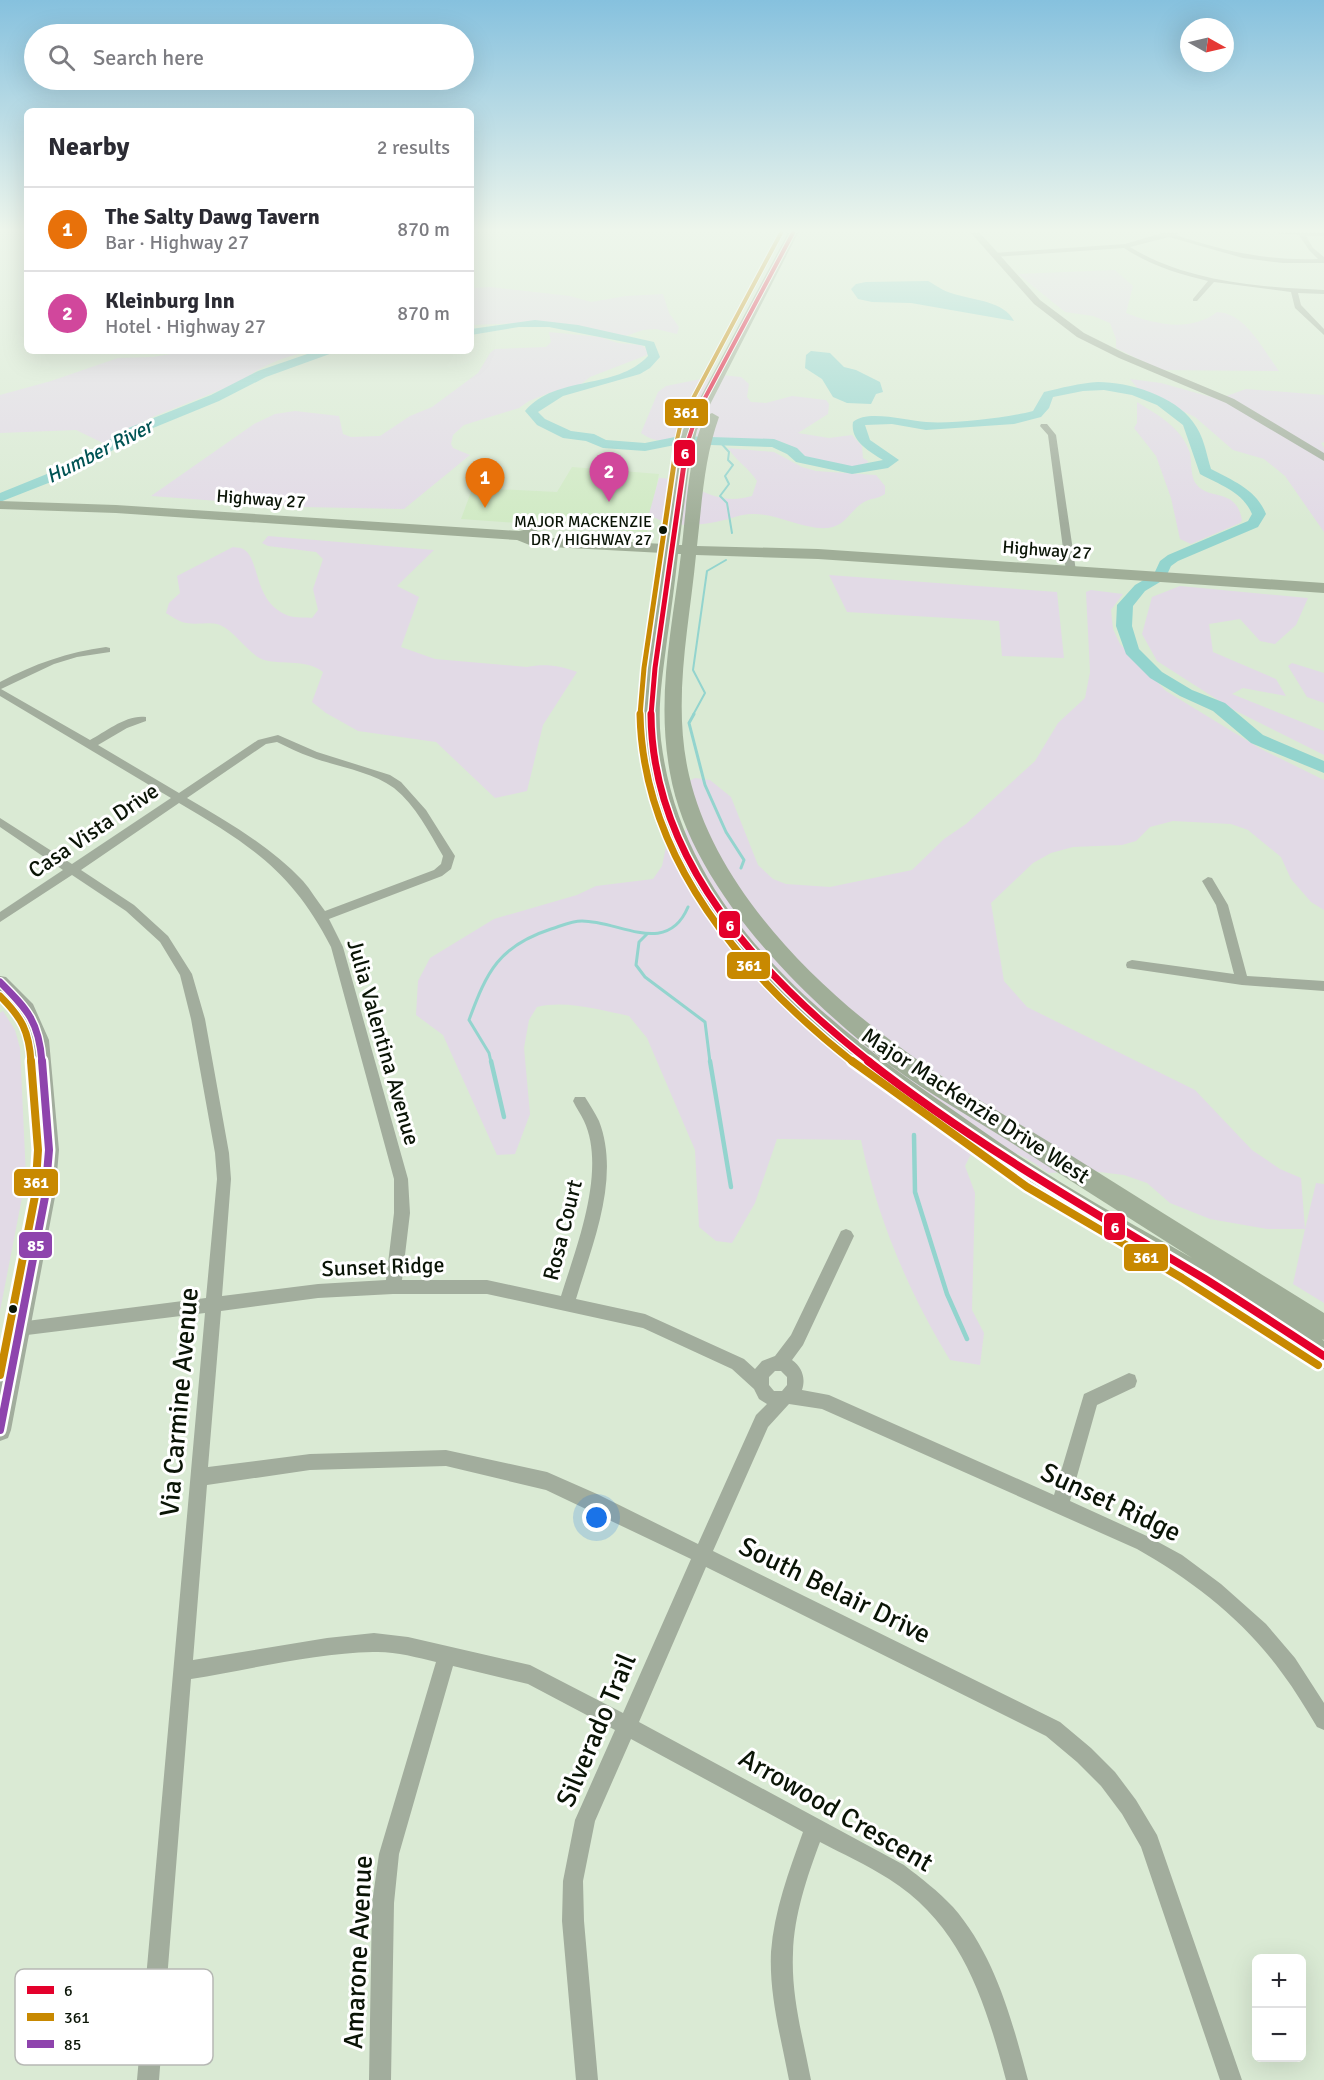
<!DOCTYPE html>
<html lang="en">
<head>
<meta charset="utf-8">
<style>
	:root { --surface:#fff; --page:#f2f2f3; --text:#2b2b33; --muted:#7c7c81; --line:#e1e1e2; --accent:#1a73e8 }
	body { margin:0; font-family:Signika,sans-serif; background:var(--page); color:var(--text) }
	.controls { position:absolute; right:18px; bottom:18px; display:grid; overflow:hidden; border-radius:9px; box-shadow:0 6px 24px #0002 }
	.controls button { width:54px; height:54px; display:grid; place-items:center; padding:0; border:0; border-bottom:2px solid var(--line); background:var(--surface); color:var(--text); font:30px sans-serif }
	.compass { position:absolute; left:1180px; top:18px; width:54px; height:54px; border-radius:50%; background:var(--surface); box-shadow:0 6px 24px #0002; rotate:98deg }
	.you { position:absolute; left:597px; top:1518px; width:21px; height:21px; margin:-15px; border:4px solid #fff; border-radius:50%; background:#1a73e8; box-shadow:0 0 0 9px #1a73e833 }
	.badge { display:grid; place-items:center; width:39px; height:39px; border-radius:50%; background:var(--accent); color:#fff; font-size:20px; font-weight:700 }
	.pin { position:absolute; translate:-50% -50px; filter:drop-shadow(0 2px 3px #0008) }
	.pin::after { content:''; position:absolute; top:32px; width:21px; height:18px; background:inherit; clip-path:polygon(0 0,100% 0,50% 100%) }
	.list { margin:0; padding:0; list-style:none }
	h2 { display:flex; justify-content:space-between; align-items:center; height:78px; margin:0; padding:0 24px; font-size:26px }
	h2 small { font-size:20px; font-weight:400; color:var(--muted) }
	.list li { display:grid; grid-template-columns:39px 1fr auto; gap:18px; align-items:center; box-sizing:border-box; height:84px; padding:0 24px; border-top:2px solid var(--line) }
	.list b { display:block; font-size:22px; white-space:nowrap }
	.list p { margin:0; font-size:20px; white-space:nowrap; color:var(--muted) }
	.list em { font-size:20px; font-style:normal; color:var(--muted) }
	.icon { flex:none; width:33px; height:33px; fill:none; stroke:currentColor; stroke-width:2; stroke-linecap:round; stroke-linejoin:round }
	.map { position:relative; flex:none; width:1324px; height:2080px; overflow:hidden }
	.search { position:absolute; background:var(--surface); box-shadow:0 6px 24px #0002; left:24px; top:24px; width:450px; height:66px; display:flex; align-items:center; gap:15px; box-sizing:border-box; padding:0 21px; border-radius:33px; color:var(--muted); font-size:22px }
	.panel { position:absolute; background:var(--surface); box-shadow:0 6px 24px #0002; left:24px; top:108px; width:450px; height:246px; border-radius:9px }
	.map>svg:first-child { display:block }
	.built { fill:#d1eac5 }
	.green { fill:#e2dae6 }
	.water { fill:#93d4ce }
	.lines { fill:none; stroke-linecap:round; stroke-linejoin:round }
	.stream-far2 { stroke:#93d4ce; stroke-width:2 }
	.stream-far1 { stroke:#93d4ce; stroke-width:3 }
	.stream { stroke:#93d4ce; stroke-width:4.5 }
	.river { fill:#93d4ce; fill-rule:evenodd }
	.minor { fill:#a2ad9d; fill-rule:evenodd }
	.tertiary { fill:#a2ad9d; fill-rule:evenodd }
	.primary { fill:#a0ae98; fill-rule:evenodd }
	.bus-1-far3-casing { stroke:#fff; stroke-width:6 }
	.bus-1-far2-casing { stroke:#fff; stroke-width:8 }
	.bus-1-far1-casing { stroke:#fff; stroke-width:10 }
	.bus-1-casing { stroke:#fff; stroke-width:13 }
	.bus-2-far3-casing { stroke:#fff; stroke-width:6 }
	.bus-2-far2-casing { stroke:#fff; stroke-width:8 }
	.bus-2-far1-casing { stroke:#fff; stroke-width:10 }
	.bus-2-casing { stroke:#fff; stroke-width:13 }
	.bus-3-far1-casing { stroke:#fff; stroke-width:10 }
	.bus-3-casing { stroke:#fff; stroke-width:13 }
	.bus-1-far3 { stroke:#e4002b; stroke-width:4 }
	.bus-1-far2 { stroke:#e4002b; stroke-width:5 }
	.bus-1-far1 { stroke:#e4002b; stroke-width:7 }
	.bus-1 { stroke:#e4002b; stroke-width:8 }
	.bus-2-far3 { stroke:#c88901; stroke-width:4 }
	.bus-2-far2 { stroke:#c88901; stroke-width:5 }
	.bus-2-far1 { stroke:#c88901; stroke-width:7 }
	.bus-2 { stroke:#c88901; stroke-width:8 }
	.bus-3-far1 { stroke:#8e44ad; stroke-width:7 }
	.bus-3 { stroke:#8e44ad; stroke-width:8 }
	.bus-dot { fill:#0a1406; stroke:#fff; stroke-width:2 }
	.labels { text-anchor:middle; stroke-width:6; stroke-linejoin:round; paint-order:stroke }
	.far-bus-label { font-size:16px; fill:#0a1406; stroke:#fff; text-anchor:end }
	.far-street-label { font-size:18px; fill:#0a1406; stroke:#fff }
	.far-water-label { font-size:20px; font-style:italic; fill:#005354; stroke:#fff }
	.street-label { font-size:22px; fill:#0a1406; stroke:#fff }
	.near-street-label { font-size:27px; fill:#0a1406; stroke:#fff }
	.key { fill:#fff; stroke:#b6b8b4; stroke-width:1.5 }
	.key-label { font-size:16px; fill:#0a1406 }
	.line-badge { stroke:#fff; stroke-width:2 }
	.badge-label { font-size:16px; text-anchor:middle; font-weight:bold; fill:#fff }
</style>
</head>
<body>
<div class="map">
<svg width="1324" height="2080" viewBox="0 0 1324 2080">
	<rect width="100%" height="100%" fill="#daead4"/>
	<path class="built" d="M572,467L659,474L647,532L461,519L475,481L499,482L497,489L557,492Z"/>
	<g class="green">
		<path d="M1115,270L1133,286L1126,313C1154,324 1190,333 1217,312C1246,313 1263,350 1279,371L1160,370L1116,348V339L1110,323L1093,316L1065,312L1018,274Z"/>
		<path d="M491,287L570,296L591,302L626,296L663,294L669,313L679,327L677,334L656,329L643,330L626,336L520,323L471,325V288Z"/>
		<path d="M549,332L600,337L618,343L641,345L648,350L647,355L590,377L580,385L549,393L529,401L519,408L464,425L453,435L451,444L453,448L470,455L404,509L302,507L151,496L254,424L275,414L295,411L339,416L343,434L351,437L380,436L410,416L432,407L478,373L490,353L495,349L546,347L551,342Z"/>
		<path d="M190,351H312C289,355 260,365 243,381L150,418L105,444L76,430L0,433V395L51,381L118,358L153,357Z"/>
		<path d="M721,375L741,377L749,384L747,397L751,402L766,403L792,396L826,400L829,404L828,414L798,433L829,438L852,435L862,446L863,458L868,461L867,465C847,474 813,463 796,451C791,447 788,443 780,442C756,439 709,451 689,434C670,440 658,445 641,433L658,392L666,386Z"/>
		<path d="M1130,379L1161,383L1211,397L1221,398L1246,389L1324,395V442L1321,443L1324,448V532L1285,476L1264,459L1233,450L1195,417L1139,390Z"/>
		<path d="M1137,402C1158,415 1182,428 1190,453C1192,463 1190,478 1197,485C1210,501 1236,487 1242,520L1240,523L1191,544L1180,539L1171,498L1156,456L1134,428L1137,423Z"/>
		<path d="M728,448L774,452L802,467L816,471L876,475L885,486V494C878,499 871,498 864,502C850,510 846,526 828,528C802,530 777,513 751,514C742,514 733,518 724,520C701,526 669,529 649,514L659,478C696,479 710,508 752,496L757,481C749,468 736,461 728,448Z"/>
		<path d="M268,536L434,550L397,586L419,597L401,647L435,659L527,667C545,663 561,666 577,672L543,725L527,791L495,798L436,742L358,731L326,713L312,702L323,672C307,659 283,665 264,660C250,656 236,632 220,625C208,621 194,626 182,622C177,620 171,616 166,613L169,603L180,593L177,576L233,547C236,548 240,547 243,549C261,558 252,603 289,616C295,618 305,617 312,618L318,610L313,589L323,559L316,552L268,546L262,543Z"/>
		<path d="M829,575L1057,592L1064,658L1002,656L999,621L847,612Z"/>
		<path d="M1180,586L1308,598L1296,625L1275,644L1260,641L1240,619L1209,624L1213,652L1276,679L1286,696L1243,688L1232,694L1324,731V755L1232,709L1157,661L1142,634L1152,597Z"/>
		<path d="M1091,590L1123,594L1111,610L1113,629L1120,644L1166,691L1261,749L1324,780V910L1311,902L1291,879L1281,857L1248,830L1231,824L1173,821L1150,827L1136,841L1122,845L1073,847L1051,853L1033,863L991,903L1004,981L1027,1007L1195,1090L1252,1150L1280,1169L1301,1178L1305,1229L1316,1183L1324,1184V1303L1293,1284L1305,1229H1267L1210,1219L1170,1203L1147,1183L1124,1175L1091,1171L1048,1173C1023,1154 1002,1142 971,1154L965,1166L975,1193L972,1310L984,1333L980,1365L950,1360C909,1293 877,1218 861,1140L777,1139L755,1203L732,1243L716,1241L699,1227L695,1150L647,1038L629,1016C599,1010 567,1000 537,1007L529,1020L524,1048L530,1114L515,1154L497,1155L443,1035L416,1015L418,981L430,958L494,919L577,895L596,886L653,879L662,866L668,837L682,834L690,824L689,781L695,778L710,780L731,797L758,865L773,879L786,884L830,887L912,870L944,839L966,824L1035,761L1058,723L1085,698L1090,672L1086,592Z"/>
		<path d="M1292,663L1324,673V703L1307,697L1288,666Z"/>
		<path d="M3,1011L15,1030L20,1048L26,1177L0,1311V1013Z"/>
	</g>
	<g class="water">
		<path d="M928,281C937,286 943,291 954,294C973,300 1004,301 1014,321L911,303L872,302L858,299L851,289L856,284L866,282Z"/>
		<path d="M811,351L830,353L844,367L856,370L880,382L883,392L876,394L871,404L847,403L833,397L822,379L805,368L806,355Z"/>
	</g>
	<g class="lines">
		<g class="stream-far2">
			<path d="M720,442L729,452L728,460L733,465L725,476L729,484L720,496L727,503L732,533"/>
			<path d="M693,715L705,693L693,670L707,571L726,560"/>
		</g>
		<g class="stream-far1">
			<path d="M694,714L689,723L705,785L726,832L744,860L741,868"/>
			<path d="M647,934L639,942L636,965L645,977L705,1022L710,1062"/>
			<path d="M491,1062L489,1053L469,1020C487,971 499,946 551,929C561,926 571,921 582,921C620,921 667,957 688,907"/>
		</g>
		<g class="stream">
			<path d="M491,1061L504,1117"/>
			<path d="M710,1061L731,1187"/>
			<path d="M914,1135L915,1192L947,1294L967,1339"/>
		</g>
		<g class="river">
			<path d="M535,320L578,325L654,342L660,357L650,368L640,374L563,396L538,412L545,419L571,431L594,434L606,440L645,443L680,436L774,439L797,448L805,456L852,466L883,460C869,451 850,441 853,422C867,409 908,421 926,422C953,424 1006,418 1033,411L1044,392C1061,388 1080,383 1098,382C1129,382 1175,396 1193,422C1204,436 1206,453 1211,469C1233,481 1256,489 1266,514L1258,527L1178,561L1171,566L1165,579L1145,591L1133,606L1132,626L1139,649L1162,672L1192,690L1225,703L1263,735L1324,761V773L1251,743L1213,711L1180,696L1150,678L1126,654L1116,626L1117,605L1135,585L1154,574L1160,561L1168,555L1248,521L1252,514C1243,492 1220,485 1200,474L1183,425L1157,405L1132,395L1104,390L1083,391L1053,397L1049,408L1041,417L1014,424L926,430L892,424L865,425L870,440L899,460L888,468L852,474L796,462L787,454L772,447L680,444L645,451L603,448L586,441L563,438L537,425L525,411C557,374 615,391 648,356L645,346L549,327H519L471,335V329Z"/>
			<path d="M316,351H338L266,377L219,401L136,435L84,469L0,502V493L74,463L126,429L211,395L258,371Z"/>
		</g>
		<g class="minor">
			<path d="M1162,233H1178L1176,235C1222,251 1269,261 1318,259L1309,250L1299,235L1274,233H1324V236H1306L1313,248L1324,257V263H1283L1243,258L1169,237L1130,247C1187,282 1259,287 1324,290V294L1298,293L1301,305L1324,329V335L1295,308L1291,292L1214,282L1197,301H1193V299L1208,281C1178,274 1150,265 1124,248L994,257L991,255L994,253L1125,244Z"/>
			<path d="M1041,424H1047L1056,435L1076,571L1071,574L1066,571L1048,435L1040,426Z"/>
			<path d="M106,647L110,648V652L77,657L54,664L1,689L90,740C105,732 127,714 146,717V721L127,728L98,745L179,793L258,740L278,735L317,752L390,775L401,782L426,810L455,856L451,869L442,876L329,919L343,947L408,1179L410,1213L402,1280H487L561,1296C576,1248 607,1170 584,1121C581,1114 576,1108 573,1101L575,1097H585C590,1105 595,1113 599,1121C621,1178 592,1245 576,1299L645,1314L744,1359L755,1369L762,1361L775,1356L791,1335L841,1231L846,1229L851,1231L854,1236L803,1345L792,1360C802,1367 806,1378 802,1390L829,1395L1054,1495L1084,1394L1129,1373L1135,1375L1137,1381L1135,1387L1097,1405L1070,1501L1149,1537L1182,1555L1221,1584L1266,1624L1295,1658L1324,1703V1730L1317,1727C1306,1709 1295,1690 1282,1673C1245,1621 1192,1580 1137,1549L822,1409L789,1404L768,1427L713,1551L1060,1722L1091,1748L1115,1772L1136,1800L1157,1835L1242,2080H1220L1141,1847L1122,1814L1101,1786L1077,1762L1046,1736L706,1567L639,1722L904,1865C921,1878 938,1891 953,1907C995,1955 1012,2020 1028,2080H1006C985,2001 962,1925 889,1879C867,1865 843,1854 820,1842C807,1877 794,1915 793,1953C791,1996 803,2038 811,2080H789C781,2038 769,1995 771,1952C774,1911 789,1871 803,1832L631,1739L595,1821L583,1881L584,1921L598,2080H576L562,1921L563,1881L575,1820L615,1730L528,1684L453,1666L399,1854L394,1903L391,2080H369L372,1903L379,1854L436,1662C416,1657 394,1651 373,1652C315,1653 248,1670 191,1679L159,2080H137L205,1313L19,1336L13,1334L11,1329L13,1324L19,1322L206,1298L217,1179L215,1153L191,1019L180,975L160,942L126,911L72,875L0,922V912L63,870L0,827V818L72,864L171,798L0,696V682C34,664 68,652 106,647ZM277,742C288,747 299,753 311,757C337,767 371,771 394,788C416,806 429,832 443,856L441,864L434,870L325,911C317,901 311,890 303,881C270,846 228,822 187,798L266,744ZM179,803C249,844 293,872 331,947L394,1179V1213L386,1280L318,1284L222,1296L231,1179L229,1153L205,1019L192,974L168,936L134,905L81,870ZM393,1294H487L643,1328L732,1369L754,1389L759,1399L767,1404L756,1415L698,1544L597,1494L547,1472L446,1450L310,1454L208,1467L221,1311L318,1298ZM775,1371H781L787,1377V1385L782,1391H774L769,1385V1377ZM446,1466L546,1490L691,1559L623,1713L530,1665L408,1637L374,1633L327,1638L193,1660L207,1485L310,1470Z"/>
			<path d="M1208,877L1212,878L1228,905L1247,976L1324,981V991L1242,985L1127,968L1126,965L1127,962L1132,960L1234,974L1216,905L1202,881Z"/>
		</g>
		<g class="tertiary">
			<path d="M971,233H980L1040,300L1084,333L1126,354L1234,399L1324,453V461L1226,403L1119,358L1077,337L1034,304Z"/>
			<path d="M0,976L6,977L33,1004L49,1040L59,1150L55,1197L11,1430L8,1438L0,1441V1373L35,1197L39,1150L31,1040L19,1012L0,992Z"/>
		</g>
		<path class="primary" d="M788,233H798L697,430L690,460L679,545H682C685,523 691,418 712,413L719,417C704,459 702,502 697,546L818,549L1324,583V593L818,559L696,555C689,628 672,702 689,775C715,888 816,988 908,1053C960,1091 1018,1122 1072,1156C1156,1209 1240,1261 1324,1313V1340L1322,1339L1324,1341V1369L1314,1365C1270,1336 1226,1306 1180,1278C1129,1248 1078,1219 1028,1188C994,1166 962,1142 930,1119C820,1042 691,937 654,802C632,718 651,637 663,553L532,546L517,540L116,513L0,509V501L116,505L519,531L533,528L541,533L536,537L664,544L676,460L683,430ZM678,554H681C672,630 656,696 670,773C690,887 802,997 890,1065C929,1094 973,1118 1015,1145C1074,1183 1133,1220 1192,1258C1142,1229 1091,1202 1043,1171C1009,1150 976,1126 943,1103C814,1014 681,907 661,740C657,707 663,673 667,640C671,611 675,583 678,554Z"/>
		<defs>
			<path id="bus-1-far3" d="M687,444L698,411L793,233"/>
			<path id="bus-1-far2" d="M651,715L655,668L687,443"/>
			<path id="bus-1-far1" d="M651,714C652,861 761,976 870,1062"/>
			<path id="bus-1" d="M868,1061C974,1144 1090,1210 1205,1279C1245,1304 1284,1330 1324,1356"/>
			<path id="bus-2-far3" d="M676,444L680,427L689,406L781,233"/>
			<path id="bus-2-far2" d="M640,715L644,668L677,443"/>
			<g id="bus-2-far1">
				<path d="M640,714C643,859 745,977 853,1062"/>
				<path d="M0,996C22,1018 29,1031 31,1062"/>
			</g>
			<g id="bus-2">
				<path d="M852,1061L1027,1187L1182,1278L1318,1365"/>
				<path d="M0,1375L35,1196L38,1150L31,1061"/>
			</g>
			<path id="bus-3-far1" d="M0,982C28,1010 39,1022 42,1062"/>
			<path id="bus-3" d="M0,1430L45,1197L49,1150L42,1061"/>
		</defs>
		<use href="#bus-1-far3" class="bus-1-far3-casing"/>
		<use href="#bus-1-far2" class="bus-1-far2-casing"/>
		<use href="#bus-1-far1" class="bus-1-far1-casing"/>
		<use href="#bus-1" class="bus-1-casing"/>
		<use href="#bus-2-far3" class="bus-2-far3-casing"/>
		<use href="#bus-2-far2" class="bus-2-far2-casing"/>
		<use href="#bus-2-far1" class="bus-2-far1-casing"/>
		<use href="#bus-2" class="bus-2-casing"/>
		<use href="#bus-3-far1" class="bus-3-far1-casing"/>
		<use href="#bus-3" class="bus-3-casing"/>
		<use href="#bus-1-far3" class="bus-1-far3"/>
		<use href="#bus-1-far2" class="bus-1-far2"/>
		<use href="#bus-1-far1" class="bus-1-far1"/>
		<use href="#bus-1" class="bus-1"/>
		<use href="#bus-2-far3" class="bus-2-far3"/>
		<use href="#bus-2-far2" class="bus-2-far2"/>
		<use href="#bus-2-far1" class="bus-2-far1"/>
		<use href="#bus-2" class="bus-2"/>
		<use href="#bus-3-far1" class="bus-3-far1"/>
		<use href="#bus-3" class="bus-3"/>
	</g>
	<linearGradient id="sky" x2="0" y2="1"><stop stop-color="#86c1de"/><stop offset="0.44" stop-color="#eef6ec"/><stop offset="1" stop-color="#eef6ec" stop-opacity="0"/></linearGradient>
	<rect width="1324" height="524" fill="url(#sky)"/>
	<g class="bus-dot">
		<circle cx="663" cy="530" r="5"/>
		<circle cx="13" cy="1309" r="5"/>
	</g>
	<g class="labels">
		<g class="far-bus-label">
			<text x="652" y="527">MAJOR MACKENZIE<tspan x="652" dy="18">DR / HIGHWAY 27</tspan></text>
		</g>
		<g class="far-street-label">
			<text transform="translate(261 499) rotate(4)" y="6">Highway 27</text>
			<text transform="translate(1047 550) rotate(4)" y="6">Highway 27</text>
		</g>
		<g class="far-water-label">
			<text transform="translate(99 451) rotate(-27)" y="7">Humber River</text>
		</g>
		<g class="street-label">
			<text transform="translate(93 830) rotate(-34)" y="8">Casa Vista Drive</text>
			<text transform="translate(384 1042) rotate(74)" y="8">Julia Valentina Avenue</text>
			<text transform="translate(976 1105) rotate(33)" y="8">Major MacKenzie Drive West</text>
			<text transform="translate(562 1230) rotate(-76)" y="8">Rosa Court</text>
			<text transform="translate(383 1266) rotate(-2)" y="8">Sunset Ridge</text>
		</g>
		<g class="near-street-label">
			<text transform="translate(179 1402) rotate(-85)" y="9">Via Carmine Avenue</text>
			<text transform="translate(1111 1502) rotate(25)" y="9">Sunset Ridge</text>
			<text transform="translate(835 1590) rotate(26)" y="9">South Belair Drive</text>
			<text transform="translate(596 1730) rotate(-67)" y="9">Silverado Trail</text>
			<text transform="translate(836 1810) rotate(30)" y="9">Arrowood Crescent</text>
			<text transform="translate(358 1952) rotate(-87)" y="9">Amarone Avenue</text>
		</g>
	</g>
	<rect x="15" y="1969" width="198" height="96" rx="9" class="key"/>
	<rect x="27" y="1986" width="27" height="8" fill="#e4002b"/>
	<rect x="27" y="2013" width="27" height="8" fill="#c88901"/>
	<rect x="27" y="2040" width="27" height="8" fill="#8e44ad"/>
	<g class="key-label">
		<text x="64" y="1996">6</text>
		<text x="64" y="2023">361</text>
		<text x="64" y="2050">85</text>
	</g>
	<g class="line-badge">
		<rect x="664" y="398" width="45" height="29" rx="6" fill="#c88901"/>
		<rect x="673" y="439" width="23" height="28" rx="6" fill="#e4002b"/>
		<rect x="718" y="910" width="23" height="29" rx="6" fill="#e4002b"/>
		<rect x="726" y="951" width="45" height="29" rx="6" fill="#c88901"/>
		<rect x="13" y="1168" width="46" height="29" rx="6" fill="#c88901"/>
		<rect x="1103" y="1212" width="23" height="29" rx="6" fill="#e4002b"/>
		<rect x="18" y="1231" width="35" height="28" rx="6" fill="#8e44ad"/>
		<rect x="1123" y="1243" width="46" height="29" rx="6" fill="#c88901"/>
	</g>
	<g class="badge-label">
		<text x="686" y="418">361</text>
		<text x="685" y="459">6</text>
		<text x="730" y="931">6</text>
		<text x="749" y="971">361</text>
		<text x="36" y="1188">361</text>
		<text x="1115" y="1233">6</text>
		<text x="36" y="1251">85</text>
		<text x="1146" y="1263">361</text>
	</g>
</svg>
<div class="controls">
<button>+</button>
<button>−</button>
</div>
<svg class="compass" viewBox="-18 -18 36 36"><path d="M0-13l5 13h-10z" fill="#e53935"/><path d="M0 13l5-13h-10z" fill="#7c7c81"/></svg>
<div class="you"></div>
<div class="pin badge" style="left:485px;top:508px;background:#e8710a">1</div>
<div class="pin badge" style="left:609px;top:502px;background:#d1479c">2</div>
<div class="search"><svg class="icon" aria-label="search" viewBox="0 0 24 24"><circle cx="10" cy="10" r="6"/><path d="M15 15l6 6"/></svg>Search here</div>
<section class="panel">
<h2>Nearby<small>2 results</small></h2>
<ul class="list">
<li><span class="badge" style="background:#e8710a">1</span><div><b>The Salty Dawg Tavern</b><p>Bar · Highway 27</p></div><em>870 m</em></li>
<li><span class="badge" style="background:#d1479c">2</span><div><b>Kleinburg Inn</b><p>Hotel · Highway 27</p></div><em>870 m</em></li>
</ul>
</section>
</div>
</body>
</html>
